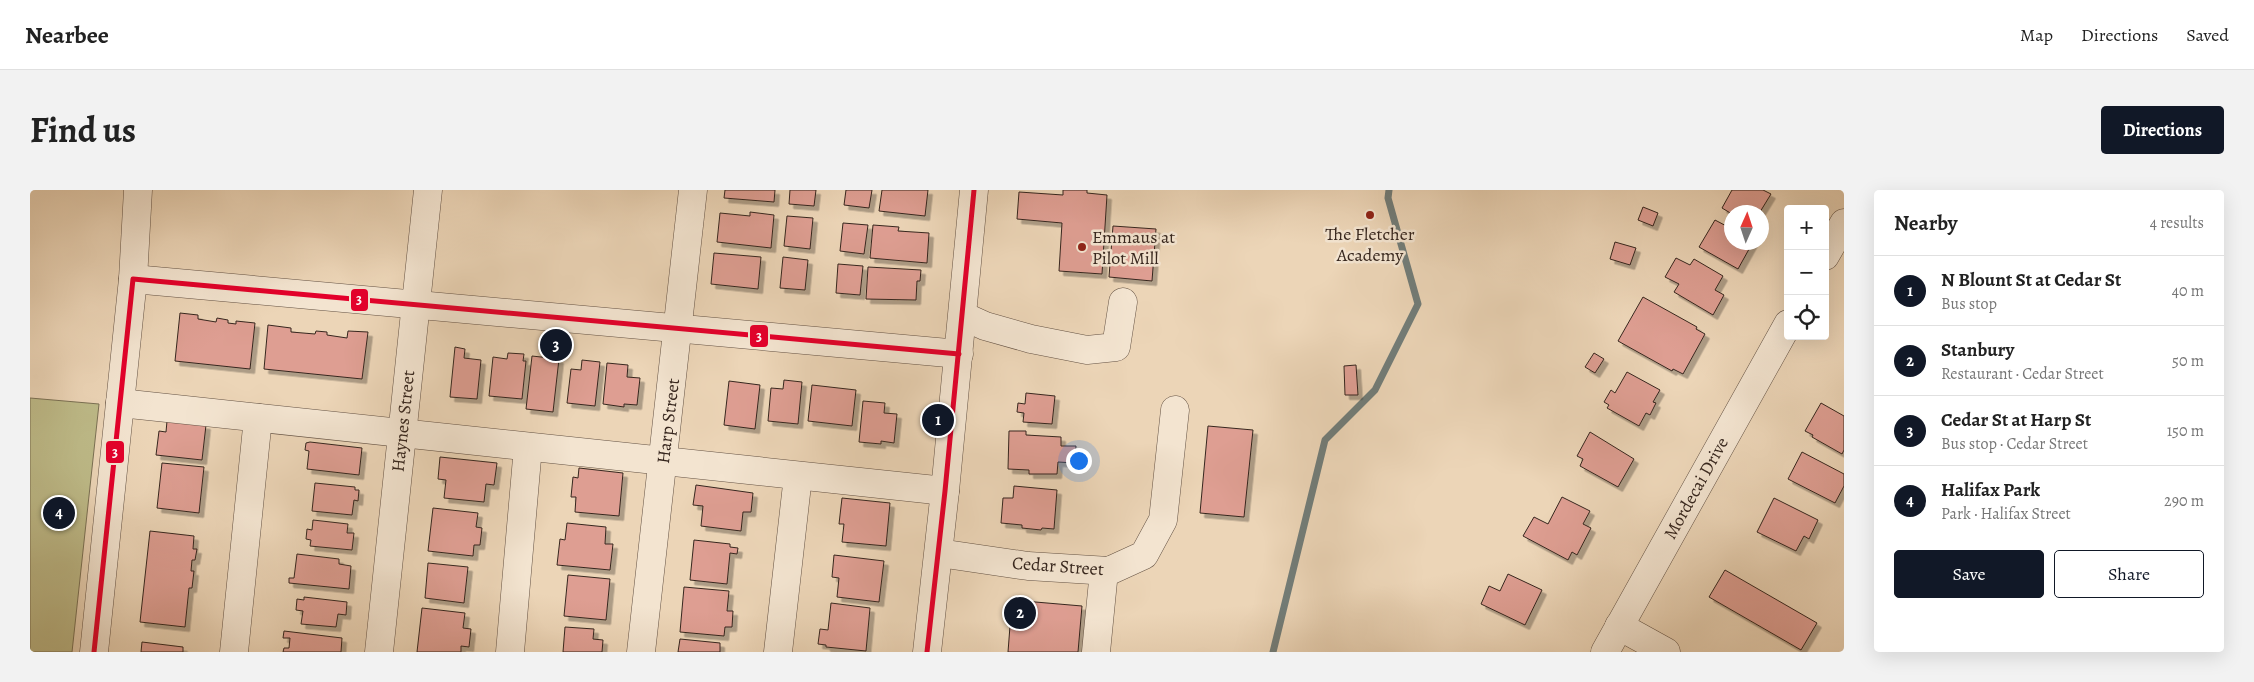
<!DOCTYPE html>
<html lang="en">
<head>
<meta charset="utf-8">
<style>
	:root { --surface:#fff; --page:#f2f2f2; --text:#222; --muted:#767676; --line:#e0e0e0; --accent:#111827 }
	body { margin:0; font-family:Alegreya,serif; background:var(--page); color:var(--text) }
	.controls { position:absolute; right:15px; top:15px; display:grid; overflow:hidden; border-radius:5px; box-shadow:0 5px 20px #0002 }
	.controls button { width:45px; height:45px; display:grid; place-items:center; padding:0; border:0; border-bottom:1px solid var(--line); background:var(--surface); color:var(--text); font:25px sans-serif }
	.compass { position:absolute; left:1694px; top:15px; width:45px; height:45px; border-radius:50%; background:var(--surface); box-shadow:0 5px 20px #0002; rotate:3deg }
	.you { position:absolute; left:1048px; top:270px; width:18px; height:18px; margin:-12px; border:4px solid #fff; border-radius:50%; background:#1a73e8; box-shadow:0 0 0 8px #1a73e833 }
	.badge { display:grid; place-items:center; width:32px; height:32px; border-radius:50%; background:var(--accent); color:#fff; font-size:16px; font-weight:700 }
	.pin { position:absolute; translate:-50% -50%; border:2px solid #fff; box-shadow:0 1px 5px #0006 }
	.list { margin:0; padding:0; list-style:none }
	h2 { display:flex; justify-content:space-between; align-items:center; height:65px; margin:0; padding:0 20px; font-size:21px }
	h2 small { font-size:16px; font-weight:400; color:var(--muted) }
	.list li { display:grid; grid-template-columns:32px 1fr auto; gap:15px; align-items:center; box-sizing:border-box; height:70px; padding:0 20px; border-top:1px solid var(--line) }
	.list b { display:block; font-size:19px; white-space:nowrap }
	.list p { margin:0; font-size:16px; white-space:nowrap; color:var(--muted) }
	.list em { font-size:16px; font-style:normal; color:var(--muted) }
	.actions { display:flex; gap:10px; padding:15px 20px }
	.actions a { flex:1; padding:11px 0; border:1px solid var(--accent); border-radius:5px; text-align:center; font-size:18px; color:var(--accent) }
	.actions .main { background:var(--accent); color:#fff }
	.icon { flex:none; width:28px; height:28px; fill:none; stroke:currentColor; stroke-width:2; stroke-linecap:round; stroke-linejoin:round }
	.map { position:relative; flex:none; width:1814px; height:462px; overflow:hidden; border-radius:5px }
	header { display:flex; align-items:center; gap:30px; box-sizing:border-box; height:70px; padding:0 25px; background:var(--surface); border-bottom:1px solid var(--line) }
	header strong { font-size:24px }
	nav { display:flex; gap:28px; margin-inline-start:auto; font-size:18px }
	.intro { display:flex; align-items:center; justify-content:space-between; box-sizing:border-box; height:120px; padding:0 30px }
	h1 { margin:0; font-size:35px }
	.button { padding:12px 22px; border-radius:5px; background:var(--accent); color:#fff; font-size:18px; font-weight:700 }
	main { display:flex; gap:30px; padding:0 30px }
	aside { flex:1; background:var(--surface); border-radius:5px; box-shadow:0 5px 20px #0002 }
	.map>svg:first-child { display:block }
	.green { fill:#bebb89; stroke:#7a7054 }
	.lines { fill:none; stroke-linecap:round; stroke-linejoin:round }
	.stream { stroke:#727d79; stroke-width:7 }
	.building { fill:#de9e92; stroke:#36261e; filter:url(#shadow) }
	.minor-casing { stroke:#645244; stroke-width:29 }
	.minor { stroke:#f3e4d0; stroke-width:28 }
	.bus-1-casing { stroke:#f3e4d0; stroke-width:9 }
	.bus-1 { stroke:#e4002b; stroke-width:5 }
	.poi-dot { fill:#8f2418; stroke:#f3e4d0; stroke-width:2 }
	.labels { text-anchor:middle; stroke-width:5; stroke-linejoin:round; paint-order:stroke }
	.poi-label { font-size:18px; fill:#36261e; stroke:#f3e4d0 }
	.street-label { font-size:18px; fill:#36261e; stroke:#f3e4d0 }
	.line-badge { stroke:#f3e4d0; stroke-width:2 }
	.badge-label { font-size:14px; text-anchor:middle; font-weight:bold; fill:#fff }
</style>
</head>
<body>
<header>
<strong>Nearbee</strong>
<nav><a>Map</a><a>Directions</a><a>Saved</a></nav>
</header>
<div class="intro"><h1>Find us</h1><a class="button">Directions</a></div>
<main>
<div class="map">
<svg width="1814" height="462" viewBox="0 0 1814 462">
	<defs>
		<filter id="shadow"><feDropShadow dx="4.5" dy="4.5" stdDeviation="0" flood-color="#0004"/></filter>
	</defs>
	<rect width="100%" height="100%" fill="#ecd5b7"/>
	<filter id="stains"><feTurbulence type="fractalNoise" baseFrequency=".004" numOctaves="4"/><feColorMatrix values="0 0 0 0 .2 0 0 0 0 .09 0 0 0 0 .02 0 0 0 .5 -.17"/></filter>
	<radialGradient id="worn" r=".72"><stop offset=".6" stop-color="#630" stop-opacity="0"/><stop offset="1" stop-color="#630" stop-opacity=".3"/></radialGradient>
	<path class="green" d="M0,208L69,214L42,462H0Z"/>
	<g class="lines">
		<path class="stream" d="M1243,462L1295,250L1345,200L1388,114L1358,8L1359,0"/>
	</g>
	<g class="building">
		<path d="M695,0H745L744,12L694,8Z"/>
		<path d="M760,0H786L784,16L759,14Z"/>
		<path d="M816,0H842L839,18L814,15Z"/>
		<path d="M852,0H898L895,26L849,21Z"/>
		<path d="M1033,0H1057V3L1077,5L1072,84L1029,81L1032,33L987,29L989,2L1033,5Z"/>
		<path d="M1702,0H1733L1741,4L1730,22L1702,24L1692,18Z"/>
		<path d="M1613,17L1628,23L1623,36L1608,30Z"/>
		<path d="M720,22L744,25L741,58L687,52L690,23L720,26Z"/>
		<path d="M757,26L783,28L780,59L754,56Z"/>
		<path d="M1685,30L1702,39V52H1723L1708,79L1669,57Z"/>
		<path d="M813,33L838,35L834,64L810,61Z"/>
		<path d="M843,35L869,37L868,41L899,43L897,73L840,68Z"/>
		<path d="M1083,36L1126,39L1122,91L1079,87Z"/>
		<path d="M1585,52L1606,58L1600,75L1580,69Z"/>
		<path d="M684,63L731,67L728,99L681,94Z"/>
		<path d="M753,67L778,70L775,100L750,98Z"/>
		<path d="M1646,68L1660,75L1664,69L1693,86L1685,100L1694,105L1683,125L1644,102L1649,94L1635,87Z"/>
		<path d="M808,74L833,76L830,105L806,103Z"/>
		<path d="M838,77L891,80L890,91H887L886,110L836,109Z"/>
		<path d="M1613,107L1667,137L1666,139L1675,144L1653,184L1643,179L1642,181L1588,151Z"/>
		<path d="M150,123L168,125V129L186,132L187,128L198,130V133L206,134V131L225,133L220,179L145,171Z"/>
		<path d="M238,135L261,138V142L285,144L286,141L297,142V145L317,148L318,141L338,142L332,189L234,179Z"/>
		<path d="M425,157L435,159L434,168L451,170L447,209L420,207Z"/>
		<path d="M478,163L494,164L493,171H496L492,209L459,206L463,167L477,169Z"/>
		<path d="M1564,163L1574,169L1565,183L1555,177Z"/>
		<path d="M502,166L529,169L523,222L496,219Z"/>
		<path d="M552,170L570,172L565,216L537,213L541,179L551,180Z"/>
		<path d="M577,173L598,175L597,187L610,188L607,215L594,214V217L573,214Z"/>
		<path d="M1326,175L1328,205H1315L1314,176Z"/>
		<path d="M1597,182L1630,200L1623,212L1626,213L1620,225L1616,223L1609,236L1577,218L1579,215L1574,212L1581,200L1585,203Z"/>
		<path d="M754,190L772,192L768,234L738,231L741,198L753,199Z"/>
		<path d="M699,191L730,195L725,239L694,235Z"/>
		<path d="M782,195L826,200L822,236L778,231Z"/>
		<path d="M996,203L1025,206L1022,234L993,232L994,223L987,222L988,213L995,214Z"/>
		<path d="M833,211L855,213L854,223L867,224L864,253L851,251V254L829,252Z"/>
		<path d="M1791,213L1814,226V260L1812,264L1782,247L1783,245L1775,241Z"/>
		<path d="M137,231L176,235L172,270L126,265L129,241L136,242Z"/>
		<path d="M1178,236L1223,240L1214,327L1170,323Z"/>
		<path d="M979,241H996V245L1031,247V256H1046L1045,273L1028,272L1027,284H999V280L978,279Z"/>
		<path d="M1560,242L1604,269L1588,297L1550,276L1553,269L1547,266Z"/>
		<path d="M280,252L332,258L329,285L277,279L279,261L275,260L276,253Z"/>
		<path d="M1772,262L1814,284V296L1805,313L1758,289Z"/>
		<path d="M410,267L467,273L464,295L456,294L454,312L414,308L416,290L408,289Z"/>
		<path d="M132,273L174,277L169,323L127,318Z"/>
		<path d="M549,278L593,283L589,326L545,322L546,307H541L543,287L548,288Z"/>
		<path d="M285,293L325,297V300H329L328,311L324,310L322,325L282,321Z"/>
		<path d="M666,295L723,303L721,322H713L711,341L671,336L673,316L663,315Z"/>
		<path d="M984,296L1027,300L1024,339L1012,338L1011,340L992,338V335L971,333L973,308H983Z"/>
		<path d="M1532,307L1560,321L1553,334L1561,338L1547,365L1542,362L1538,370L1493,346L1504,327L1518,334Z"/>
		<path d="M812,308L860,313L856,356L812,352L814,334H809Z"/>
		<path d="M1744,308L1788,330L1779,349L1774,346L1766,361L1727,342Z"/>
		<path d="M403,318L448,323L446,337L452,338L450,355H444L443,366L398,361Z"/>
		<path d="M283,330L318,334L317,343H324L322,360L280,356L281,350L276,349L277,339L282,340Z"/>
		<path d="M537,333L576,337L575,354H583L580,380L527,375L530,349L535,350Z"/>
		<path d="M120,341L164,346L163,359H167L165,370H162L161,381H164L162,398H159L155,437L110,432Z"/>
		<path d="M664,350L700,354V357L708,358L707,364L700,363L697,394L660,390Z"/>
		<path d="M267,364L309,369V374L321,376L319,399L259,393V388H264Z"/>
		<path d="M804,365L854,371L849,412L807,407L809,388L802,387Z"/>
		<path d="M398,373L438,377L434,413L395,408Z"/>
		<path d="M1695,380L1787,433L1771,460L1679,407Z"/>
		<path d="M1478,384L1512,400L1495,435L1451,414L1459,396L1470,401Z"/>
		<path d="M538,385L580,389L576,430L534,426Z"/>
		<path d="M654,397L699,401L697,421H703L702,437H695L694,446L650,442Z"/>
		<path d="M274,407L317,412L316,425L308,424L306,437L271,434L273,421L266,420L267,409L274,410Z"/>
		<path d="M982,410L1052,416L1048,462H978Z"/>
		<path d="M801,413L840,418L836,461L796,457V455L788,454L790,439L798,440Z"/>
		<path d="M392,418L435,423L433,438L441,439L439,457L431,456V462H387Z"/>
		<path d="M535,437L564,439L563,449L573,450L572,462H533Z"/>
		<path d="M254,441L312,448L311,462H253L254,458H259L260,448H253Z"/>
		<path d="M650,449L690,453V462H648Z"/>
		<path d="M112,452L153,457V462H111Z"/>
	</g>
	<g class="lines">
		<defs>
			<g id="minor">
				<path d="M1795,66L1814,33"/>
				<path d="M103,89L929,164"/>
				<path d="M933,126L955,136L1001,149L1057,160L1086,157L1093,112"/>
				<path d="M90,213L915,301"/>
				<path d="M909,363L998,376L1079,381L1114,365L1133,330L1145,220"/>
				<path d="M1589,436L1636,462"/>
				<path d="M64,462L103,89L108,0"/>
				<path d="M204,462L228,228"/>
				<path d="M349,462L398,0"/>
				<path d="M480,462L498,257"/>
				<path d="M611,462L663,0"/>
				<path d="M748,462L768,286"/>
				<path d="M897,462L915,301L944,0"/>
				<path d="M1066,462L1074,381"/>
				<path d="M1575,462L1758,134"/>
			</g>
		</defs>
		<use href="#minor" class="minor-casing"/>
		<use href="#minor" class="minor"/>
		<defs>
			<g id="bus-1">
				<path d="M64,462L103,89L929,164"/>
				<path d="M897,462L915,301L944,0"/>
			</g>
		</defs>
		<use href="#bus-1" class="bus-1-casing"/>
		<use href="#bus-1" class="bus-1"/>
	</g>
	<g class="poi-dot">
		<circle cx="1340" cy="25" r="5"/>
		<circle cx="1052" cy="57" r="5"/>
	</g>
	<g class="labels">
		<g class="poi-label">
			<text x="1340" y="50">The Fletcher<tspan x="1340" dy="21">Academy</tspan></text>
			<text x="1062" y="53" text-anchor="start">Emmaus at<tspan x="1062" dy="21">Pilot Mill</tspan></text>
		</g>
		<g class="street-label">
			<text transform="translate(373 231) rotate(-84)" y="6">Haynes Street</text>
			<text transform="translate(638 231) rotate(-83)" y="6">Harp Street</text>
			<text transform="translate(1666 298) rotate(-61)" y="6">Mordecai Drive</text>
			<text transform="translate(1028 376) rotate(4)" y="6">Cedar Street</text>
		</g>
	</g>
	<g class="line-badge">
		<rect x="320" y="98" width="19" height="24" rx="5" fill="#e4002b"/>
		<rect x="719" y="134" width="20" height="24" rx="5" fill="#e4002b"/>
		<rect x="75" y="250" width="20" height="24" rx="5" fill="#e4002b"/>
	</g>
	<g class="badge-label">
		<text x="329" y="114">3</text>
		<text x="729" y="151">3</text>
		<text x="85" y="267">3</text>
	</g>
	<rect width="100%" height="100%" filter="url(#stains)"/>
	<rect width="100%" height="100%" fill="url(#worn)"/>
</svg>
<div class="controls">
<button>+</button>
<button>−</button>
<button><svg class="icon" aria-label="locate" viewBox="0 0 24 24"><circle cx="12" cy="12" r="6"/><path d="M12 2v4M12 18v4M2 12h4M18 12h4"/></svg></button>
</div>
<svg class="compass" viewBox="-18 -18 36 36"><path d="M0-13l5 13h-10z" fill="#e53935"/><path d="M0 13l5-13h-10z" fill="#767676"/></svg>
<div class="you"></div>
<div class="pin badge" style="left:908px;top:230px">1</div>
<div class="pin badge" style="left:990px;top:423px">2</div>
<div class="pin badge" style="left:526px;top:155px">3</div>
<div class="pin badge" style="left:29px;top:323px">4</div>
</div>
<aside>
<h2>Nearby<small>4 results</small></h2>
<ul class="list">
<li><span class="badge">1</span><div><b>N Blount St at Cedar St</b><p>Bus stop</p></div><em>40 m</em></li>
<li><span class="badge">2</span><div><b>Stanbury</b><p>Restaurant · Cedar Street</p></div><em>50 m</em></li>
<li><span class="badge">3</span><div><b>Cedar St at Harp St</b><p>Bus stop · Cedar Street</p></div><em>150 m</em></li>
<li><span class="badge">4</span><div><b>Halifax Park</b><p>Park · Halifax Street</p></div><em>290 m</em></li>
</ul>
<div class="actions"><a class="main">Save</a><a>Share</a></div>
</aside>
</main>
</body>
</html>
